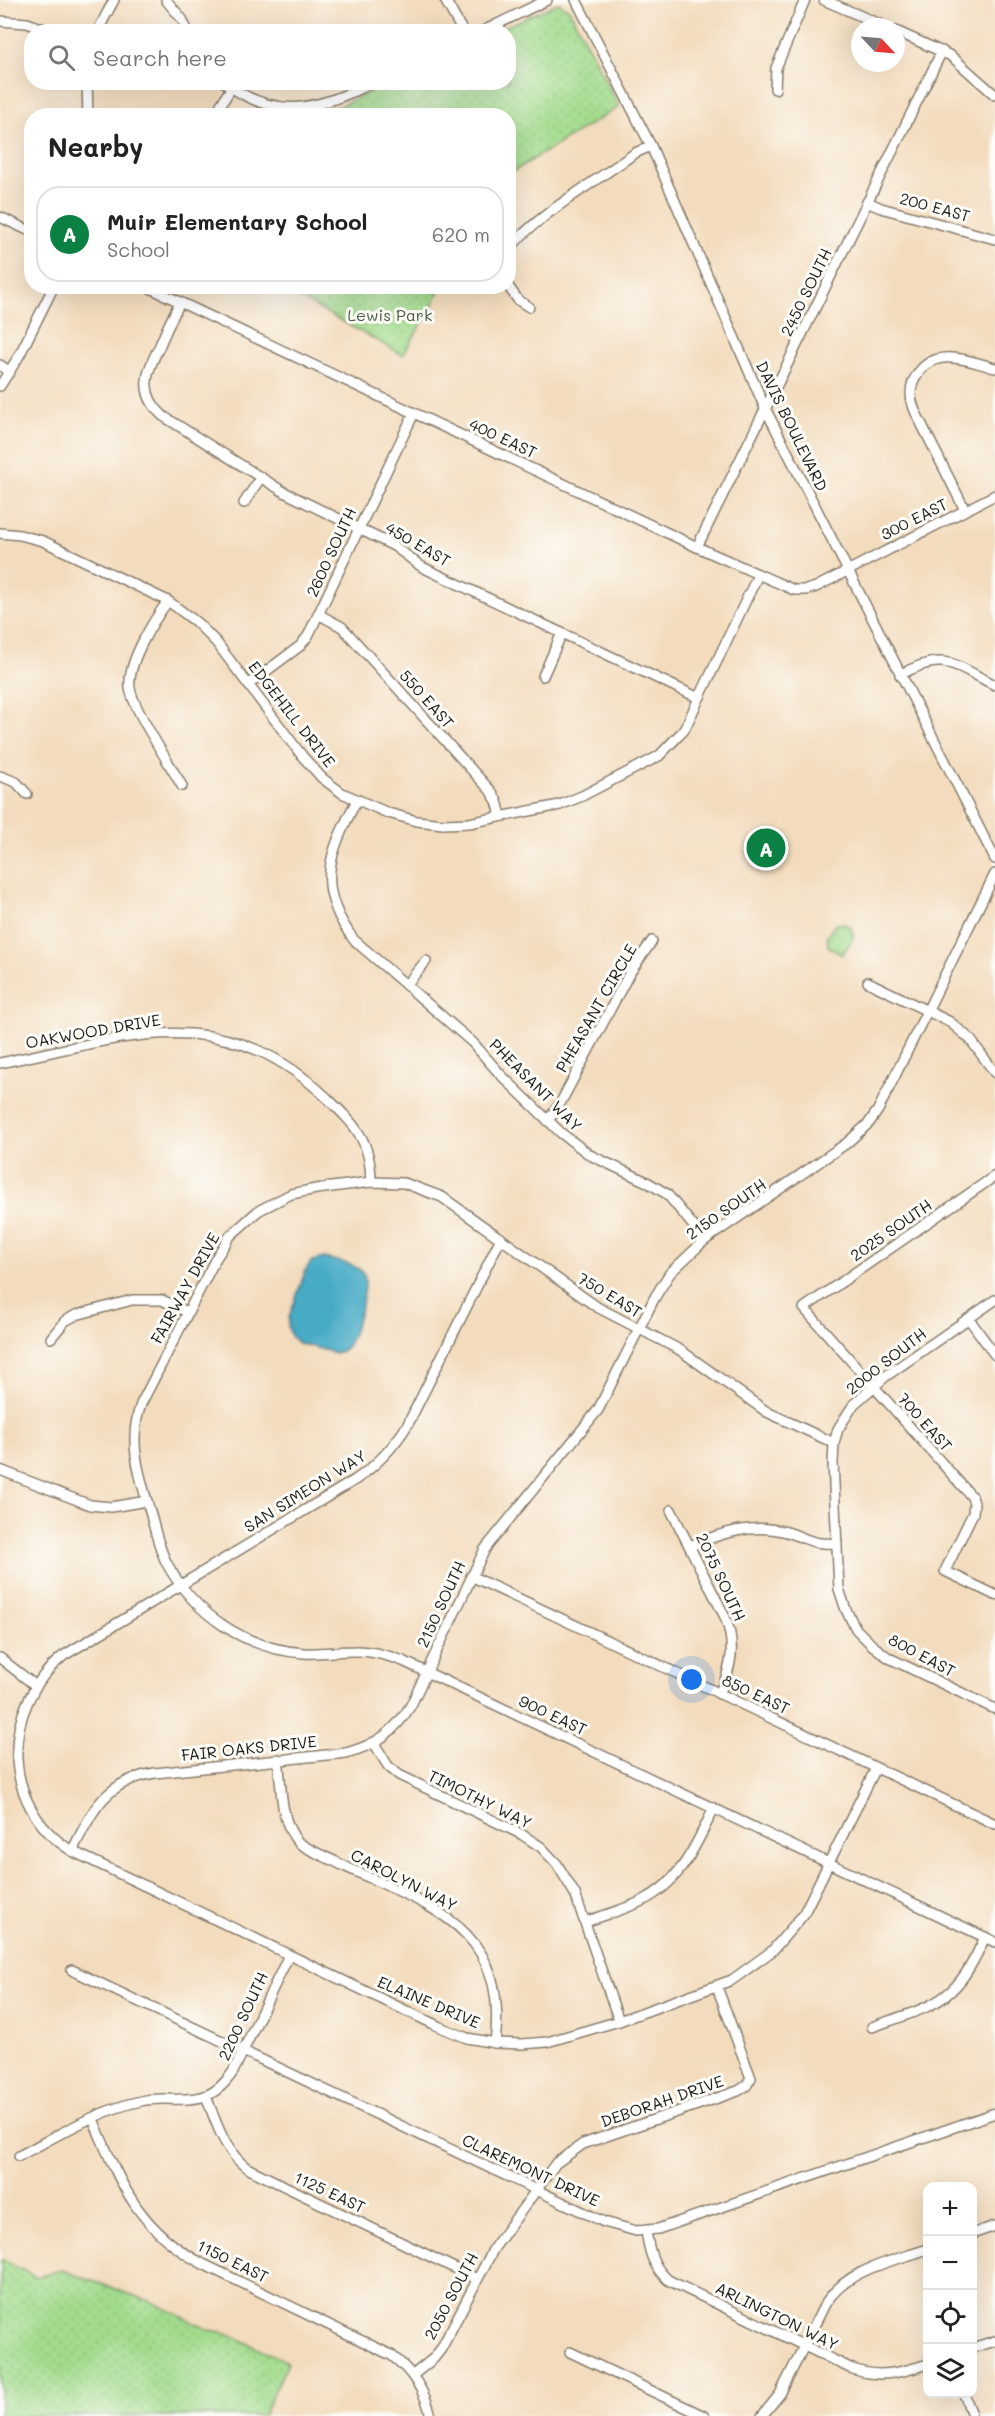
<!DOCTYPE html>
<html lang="en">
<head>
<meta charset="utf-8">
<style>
	:root { --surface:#fff; --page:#f2f2f2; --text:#222; --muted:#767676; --line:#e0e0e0; --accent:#0b8043 }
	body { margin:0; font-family:Mali,sans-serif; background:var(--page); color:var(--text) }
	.controls { position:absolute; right:18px; bottom:18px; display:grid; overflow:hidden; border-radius:12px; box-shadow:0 6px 24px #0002 }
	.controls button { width:54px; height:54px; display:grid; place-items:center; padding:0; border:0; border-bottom:2px solid var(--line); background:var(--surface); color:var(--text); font:30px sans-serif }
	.compass { position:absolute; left:851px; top:18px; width:54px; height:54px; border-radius:50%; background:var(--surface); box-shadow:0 6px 24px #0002; rotate:116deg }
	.you { position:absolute; left:692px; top:1680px; width:21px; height:21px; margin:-15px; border:4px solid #fff; border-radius:50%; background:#1a73e8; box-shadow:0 0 0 9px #1a73e833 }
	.badge { display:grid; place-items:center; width:39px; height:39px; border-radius:50%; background:var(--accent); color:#fff; font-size:20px; font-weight:700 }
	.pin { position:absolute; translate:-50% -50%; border:3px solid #fff; box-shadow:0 2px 6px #0006 }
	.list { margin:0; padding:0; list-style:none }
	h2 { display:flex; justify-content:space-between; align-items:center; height:78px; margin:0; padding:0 24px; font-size:26px }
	h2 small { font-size:20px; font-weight:400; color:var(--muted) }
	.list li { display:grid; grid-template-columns:39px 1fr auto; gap:18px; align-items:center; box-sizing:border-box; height:96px; margin:0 12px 12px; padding:0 12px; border:2px solid var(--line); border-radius:24px }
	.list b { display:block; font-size:22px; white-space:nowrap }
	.list p { margin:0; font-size:20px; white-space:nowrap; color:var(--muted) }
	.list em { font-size:20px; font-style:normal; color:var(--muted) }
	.icon { flex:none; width:33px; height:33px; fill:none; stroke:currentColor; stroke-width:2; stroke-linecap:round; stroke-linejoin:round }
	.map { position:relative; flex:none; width:995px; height:2416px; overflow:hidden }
	.search { position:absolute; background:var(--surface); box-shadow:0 6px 24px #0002; left:24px; top:24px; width:492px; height:66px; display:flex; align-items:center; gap:15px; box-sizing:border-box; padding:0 21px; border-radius:24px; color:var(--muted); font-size:22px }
	.panel { position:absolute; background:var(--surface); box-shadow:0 6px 24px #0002; left:24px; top:108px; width:492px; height:186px; border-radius:24px }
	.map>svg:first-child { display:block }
	.grass { fill:url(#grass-dots); stroke:#607c54; stroke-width:1.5 }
	.water { fill:#46abc6; stroke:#316471; stroke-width:1.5 }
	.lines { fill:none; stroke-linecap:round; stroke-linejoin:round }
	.minor-casing { stroke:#887c6c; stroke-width:12 }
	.minor { stroke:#fff; stroke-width:9 }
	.labels { text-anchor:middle; stroke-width:6; stroke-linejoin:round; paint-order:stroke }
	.street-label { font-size:16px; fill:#1c1c1c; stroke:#fdfcf7 }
	.park-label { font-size:16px; fill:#4b5f44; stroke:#fdfcf7 }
</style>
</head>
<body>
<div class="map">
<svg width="995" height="2416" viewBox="0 0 995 2416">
	<defs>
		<pattern id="grass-dots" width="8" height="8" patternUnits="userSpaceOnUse" patternTransform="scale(1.5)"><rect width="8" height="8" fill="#a3db8d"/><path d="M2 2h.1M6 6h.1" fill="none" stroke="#8cbb79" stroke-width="1.8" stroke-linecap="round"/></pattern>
	</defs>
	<rect width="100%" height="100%" fill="#fdfcf7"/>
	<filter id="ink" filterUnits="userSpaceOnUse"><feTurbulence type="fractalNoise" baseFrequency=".0167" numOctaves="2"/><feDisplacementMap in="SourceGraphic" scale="12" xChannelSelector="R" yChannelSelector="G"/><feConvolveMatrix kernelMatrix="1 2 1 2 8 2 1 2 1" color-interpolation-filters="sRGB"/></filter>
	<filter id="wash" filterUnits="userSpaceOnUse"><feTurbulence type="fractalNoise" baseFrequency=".008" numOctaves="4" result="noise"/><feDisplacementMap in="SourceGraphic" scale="24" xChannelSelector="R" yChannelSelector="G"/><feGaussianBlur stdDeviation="1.35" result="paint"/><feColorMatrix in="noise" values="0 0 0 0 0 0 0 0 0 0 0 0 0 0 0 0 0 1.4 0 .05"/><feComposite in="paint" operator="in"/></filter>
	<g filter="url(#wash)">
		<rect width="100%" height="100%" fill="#f3dcbd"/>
		<g class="grass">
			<path d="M558,3L569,9L619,107L509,174L508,116L303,115V114L337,107L389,83L508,82V32L496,31Z"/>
			<path d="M280,287H440L435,301L403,355Z"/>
			<path d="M843,923L851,928L854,937L842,955L828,946L827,936L835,925Z"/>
			<path d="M0,2259L36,2277L62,2270L152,2302L210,2330L227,2333L288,2362L263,2416H0Z"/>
		</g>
		<path class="water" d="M324,1258C336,1261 355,1263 363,1273C371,1283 354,1335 347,1346C344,1350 340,1352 335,1353L298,1343L291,1336L288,1327L289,1317L306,1269L312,1261Z"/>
	</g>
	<g filter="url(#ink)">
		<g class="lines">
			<defs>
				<g id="minor">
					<path d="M166,0L182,19L188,32"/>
					<path d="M445,0L463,32"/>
					<path d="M576,0L651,146L765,408L995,859"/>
					<path d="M824,0L886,27"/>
					<path d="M0,21L27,23L52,32"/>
					<path d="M896,31L951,56L995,95"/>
					<path d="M97,32L114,0"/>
					<path d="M481,32L547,0"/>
					<path d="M87,82L88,116"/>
					<path d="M224,82C277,123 320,108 374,82"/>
					<path d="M775,89L776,68L805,0"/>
					<path d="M214,116L231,88"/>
					<path d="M867,202L881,208L995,239"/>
					<path d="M0,217L32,232"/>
					<path d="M508,253C521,225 607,174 635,153L651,146"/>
					<path d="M146,286L697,547L794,590H806L816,587L995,495"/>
					<path d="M508,286L518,300L529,307"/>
					<path d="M180,302C173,316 166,330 160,345C147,372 137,392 163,416L284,492L394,546L422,567L699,698"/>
					<path d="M0,365L10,372"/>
					<path d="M0,386L19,356L54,286"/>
					<path d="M244,503L261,477"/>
					<path d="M965,510L915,411C910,399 909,386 917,375C935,346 969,361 995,368"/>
					<path d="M0,533L20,535L43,541L168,601L196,622L216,642L303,757L322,778L342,793L388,813L417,821L443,824L469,823L560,805L582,796L659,756L684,730L758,575"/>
					<path d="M697,547L942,51"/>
					<path d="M168,601C153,621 127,663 130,688C133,709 170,764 182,786"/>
					<path d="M318,614L342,627L490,790L497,801L501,816"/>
					<path d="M900,675C944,650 954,665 995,685"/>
					<path d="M543,676L562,633"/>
					<path d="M249,684L300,646L308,636L414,413"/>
					<path d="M0,776L16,782L27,794"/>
					<path d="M357,800C329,853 314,887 354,940L473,1043L500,1074L561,1133L590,1155L647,1182L667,1194L705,1240"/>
					<path d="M868,982L950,1022L970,1039L995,1073"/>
					<path d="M406,985L426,961"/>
					<path d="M0,1063C125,1038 221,998 326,1097C355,1125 371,1140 371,1182"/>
					<path d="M548,1121L561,1102L629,974L652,941"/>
					<path d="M995,1176L804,1308L972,1497L974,1503L973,1513L945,1571L995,1595"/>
					<path d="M501,1238L408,1424C394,1447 377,1465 355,1480L63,1656C0,1707 0,1807 72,1851L440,2027L467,2038L495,2043L522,2044L547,2042L619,2021L732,1980L772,1951L803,1915L876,1768"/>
					<path d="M995,1300L886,1376L854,1404L838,1429L834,1443L833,1463L839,1589L846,1610L856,1629L872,1645L889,1658L995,1709"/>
					<path d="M969,1319L995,1355"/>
					<path d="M51,1338L65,1321L76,1315L132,1300H162L187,1312"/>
					<path d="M834,1443L767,1412L680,1350L597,1307L442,1197L404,1183L371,1182L316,1189L291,1194L258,1211L230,1236L216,1258L141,1404C127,1442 140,1477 151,1515C155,1531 159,1547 166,1562C194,1614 245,1649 304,1653C321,1654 338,1651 354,1651C371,1650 387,1655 403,1661L995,1942"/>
					<path d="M0,1470L90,1505L111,1507L147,1501"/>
					<path d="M671,1510L725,1617C736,1645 732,1667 719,1694"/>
					<path d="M690,1546C721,1533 752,1523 787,1532C809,1539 812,1545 837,1543"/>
					<path d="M471,1576L995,1824"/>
					<path d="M0,1658L32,1683"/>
					<path d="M374,1743L388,1766L399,1775L521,1834L541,1847L557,1864L575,1894L619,2021"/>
					<path d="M278,1759C282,1786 279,1822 299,1843C312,1852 329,1858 344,1866C431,1907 509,1926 495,2043"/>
					<path d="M72,1851C93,1810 105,1781 155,1773L346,1753C376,1745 395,1732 411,1705L485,1549L598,1410L655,1297L670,1273L705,1240L847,1143L869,1123L878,1110L995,874"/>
					<path d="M585,1922C604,1915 624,1910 642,1901C681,1882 696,1845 714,1808"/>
					<path d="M72,1970L604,2222L636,2231L658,2229L995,2113"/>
					<path d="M872,2027C937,2004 955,2004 985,1937"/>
					<path d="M206,2096C216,2122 224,2151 247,2168L477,2279"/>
					<path d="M93,2119C120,2183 138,2230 203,2264L391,2355C412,2371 425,2390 431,2416"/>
					<path d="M19,2156C57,2136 98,2110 141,2101C162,2096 185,2103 205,2096C217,2092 226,2082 233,2072L289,1955"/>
					<path d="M646,2231C649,2251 653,2267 668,2280L850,2368C878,2379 900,2373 928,2364"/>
					<path d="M972,2234L995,2226"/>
					<path d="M972,2348L995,2341"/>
					<path d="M570,2352L704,2416"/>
					<path d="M413,2375L434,2358L441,2349L494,2248L556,2163L583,2144L738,2091L746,2086L751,2078L717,1987"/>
					<path d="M964,2394L971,2412"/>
					<path d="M762,2416L780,2394L825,2304C847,2269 890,2262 928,2249"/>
				</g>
			</defs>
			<use href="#minor" class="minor-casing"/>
			<use href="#minor" class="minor"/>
		</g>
	</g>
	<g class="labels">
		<g class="street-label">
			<text transform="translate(935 207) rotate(15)" y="6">200 EAST</text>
			<text transform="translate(806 292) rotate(-64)" y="6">2450 SOUTH</text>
			<text transform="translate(792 426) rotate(64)" y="6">DAVIS BOULEVARD</text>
			<text transform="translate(503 438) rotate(25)" y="6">400 EAST</text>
			<text transform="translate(914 519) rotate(-27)" y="6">300 EAST</text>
			<text transform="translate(418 544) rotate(30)" y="6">450 EAST</text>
			<text transform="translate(331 552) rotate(-65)" y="6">2600 SOUTH</text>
			<text transform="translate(427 699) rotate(48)" y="6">550 EAST</text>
			<text transform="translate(292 714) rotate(52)" y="6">EDGEHILL DRIVE</text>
			<text transform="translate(596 1008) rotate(-60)" y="6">PHEASANT CIRCLE</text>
			<text transform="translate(93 1031) rotate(-10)" y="6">OAKWOOD DRIVE</text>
			<text transform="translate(536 1085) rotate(45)" y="6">PHEASANT WAY</text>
			<text transform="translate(726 1209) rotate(-35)" y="6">2150 SOUTH</text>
			<text transform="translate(891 1230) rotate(-35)" y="6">2025 SOUTH</text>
			<text transform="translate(185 1288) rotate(-61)" y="6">FAIRWAY DRIVE</text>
			<text transform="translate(610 1295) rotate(31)" y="6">750 EAST</text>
			<text transform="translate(886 1361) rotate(-38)" y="6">2000 SOUTH</text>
			<text transform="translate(925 1422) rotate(48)" y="6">700 EAST</text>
			<text transform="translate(305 1491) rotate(-32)" y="6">SAN SIMEON WAY</text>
			<text transform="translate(721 1577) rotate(65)" y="6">2075 SOUTH</text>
			<text transform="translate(441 1604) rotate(-65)" y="6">2150 SOUTH</text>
			<text transform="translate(922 1655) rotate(28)" y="6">800 EAST</text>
			<text transform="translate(756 1694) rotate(25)" y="6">850 EAST</text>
			<text transform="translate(553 1715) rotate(25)" y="6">900 EAST</text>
			<text transform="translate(249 1748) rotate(-6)" y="6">FAIR OAKS DRIVE</text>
			<text transform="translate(480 1799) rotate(26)" y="6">TIMOTHY WAY</text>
			<text transform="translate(404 1880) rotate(27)" y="6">CAROLYN WAY</text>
			<text transform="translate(429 2002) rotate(23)" y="6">ELAINE DRIVE</text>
			<text transform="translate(243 2016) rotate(-65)" y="6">2200 SOUTH</text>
			<text transform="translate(662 2101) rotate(-19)" y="6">DEBORAH DRIVE</text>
			<text transform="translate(531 2170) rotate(25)" y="6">CLAREMONT DRIVE</text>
			<text transform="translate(330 2192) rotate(25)" y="6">1125 EAST</text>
			<text transform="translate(233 2261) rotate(26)" y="6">1150 EAST</text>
			<text transform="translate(451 2296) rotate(-62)" y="6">2050 SOUTH</text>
			<text transform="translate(777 2316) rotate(26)" y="6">ARLINGTON WAY</text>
		</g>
		<g class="park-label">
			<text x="390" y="321">Lewis Park</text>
		</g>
	</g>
</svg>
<div class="controls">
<button>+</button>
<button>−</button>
<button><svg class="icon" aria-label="locate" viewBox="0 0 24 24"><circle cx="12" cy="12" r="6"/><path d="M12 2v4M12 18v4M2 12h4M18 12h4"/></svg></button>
<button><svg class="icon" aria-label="layers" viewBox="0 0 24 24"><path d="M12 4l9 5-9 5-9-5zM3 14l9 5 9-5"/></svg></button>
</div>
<svg class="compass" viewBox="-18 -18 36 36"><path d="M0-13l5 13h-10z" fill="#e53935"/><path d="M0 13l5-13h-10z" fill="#767676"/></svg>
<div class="you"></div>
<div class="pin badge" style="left:766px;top:848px">A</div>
<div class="search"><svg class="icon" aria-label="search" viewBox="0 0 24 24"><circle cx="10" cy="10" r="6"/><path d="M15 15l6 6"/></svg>Search here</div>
<section class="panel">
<h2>Nearby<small></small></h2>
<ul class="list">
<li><span class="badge">A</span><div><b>Muir Elementary School</b><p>School</p></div><em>620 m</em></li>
</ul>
</section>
</div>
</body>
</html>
